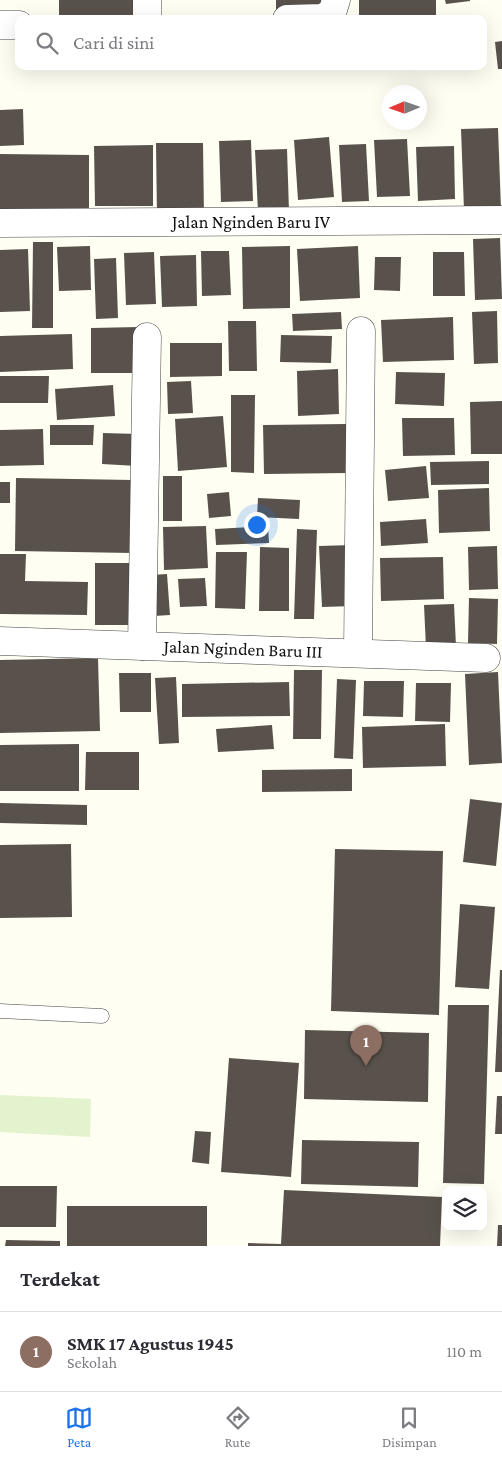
<!DOCTYPE html>
<html lang="id">
<head>
<meta charset="utf-8">
<style>
	:root { --surface:#fff; --page:#f2f2f3; --text:#2b2b33; --muted:#7c7c81; --line:#e1e1e2; --accent:#1a73e8 }
	body { margin:0; font-family:"Crimson Pro",serif; background:var(--page); color:var(--text) }
	.controls { position:absolute; right:15px; bottom:15px; display:grid; overflow:hidden; border-radius:10px; box-shadow:0 5px 20px #0002 }
	.controls button { width:45px; height:45px; display:grid; place-items:center; padding:0; border:0; border-bottom:1px solid var(--line); background:var(--surface); color:var(--text); font:25px sans-serif }
	.compass { position:absolute; left:382px; top:85px; width:45px; height:45px; border-radius:50%; background:var(--surface); box-shadow:0 5px 20px #0002; rotate:268deg }
	.you { position:absolute; left:256px; top:524px; width:18px; height:18px; margin:-12px; border:4px solid #fff; border-radius:50%; background:#1a73e8; box-shadow:0 0 0 8px #1a73e833 }
	.badge { display:grid; place-items:center; width:32px; height:32px; border-radius:50%; background:var(--accent); color:#fff; font-size:16px; font-weight:700 }
	.pin { position:absolute; translate:-50% -41px; filter:drop-shadow(0 1px 2px #0008) }
	.pin::after { content:''; position:absolute; top:26px; width:18px; height:15px; background:inherit; clip-path:polygon(0 0,100% 0,50% 100%) }
	.list { margin:0; padding:0; list-style:none }
	h2 { display:flex; justify-content:space-between; align-items:center; height:65px; margin:0; padding:0 20px; font-size:21px }
	h2 small { font-size:16px; font-weight:400; color:var(--muted) }
	.list li { display:grid; grid-template-columns:32px 1fr auto; gap:15px; align-items:center; box-sizing:border-box; height:80px; padding:0 20px; border-top:1px solid var(--line) }
	.list b { display:block; font-size:19px; white-space:nowrap }
	.list p { margin:0; font-size:16px; white-space:nowrap; color:var(--muted) }
	.list em { font-size:16px; font-style:normal; color:var(--muted) }
	.icon { flex:none; width:28px; height:28px; fill:none; stroke:currentColor; stroke-width:2; stroke-linecap:round; stroke-linejoin:round }
	.map { position:relative; flex:none; width:502px; height:1246px; overflow:hidden }
	.search { position:absolute; background:var(--surface); box-shadow:0 5px 20px #0002; left:15px; right:15px; top:15px; height:55px; display:flex; align-items:center; gap:12px; box-sizing:border-box; padding:0 18px; border-radius:10px; color:var(--muted); font-size:19px }
	.sheet { height:145px; background:var(--surface) }
	nav { display:flex; justify-content:space-around; align-items:center; box-sizing:border-box; height:70px; border-top:1px solid var(--line); background:var(--surface); font-size:14px; color:var(--muted) }
	nav a { display:grid; justify-items:center; gap:2px }
	nav .on { color:var(--accent) }
	.map>svg:first-child { display:block }
	.pitch { fill:#e2f3cd }
	.building { fill:#59524c }
	.lines { fill:none; stroke-linecap:round; stroke-linejoin:round }
	.service-casing { stroke:#434343; stroke-width:15 }
	.minor-casing { stroke:#434343; stroke-width:29 }
	.service { stroke:#fff; stroke-width:14 }
	.minor { stroke:#fff; stroke-width:28 }
	.labels { text-anchor:middle; stroke-width:5; stroke-linejoin:round; paint-order:stroke }
	.street-label { font-size:18px; fill:#101010; stroke:#fff }
</style>
</head>
<body>
<div class="map">
<svg width="502" height="1246" viewBox="0 0 502 1246">
	<rect width="100%" height="100%" fill="#fffef3"/>
	<path class="pitch" d="M0,1095L91,1099L90,1137L0,1132Z"/>
	<g class="building">
		<rect x="59" y="0" width="79" height="19"/>
		<path d="M276,0H330V13L276,14Z"/>
		<rect x="359" y="0" width="77" height="19"/>
		<path d="M445,0H470V1L446,4Z"/>
		<path d="M502,41V69H498L495,42Z"/>
		<path d="M23,109L24,145L0,146V110Z"/>
		<path d="M498,128L501,209L464,210L461,129Z"/>
		<path d="M329,137L334,197L298,200L294,140Z"/>
		<path d="M407,139L410,196L377,197L374,140Z"/>
		<path d="M251,140L253,201L221,202L219,141Z"/>
		<path d="M156,143H203L204,216L157,217Z"/>
		<path d="M366,144L369,201L342,202L339,145Z"/>
		<path d="M153,145V206H95L94,146Z"/>
		<path d="M454,146L455,199L418,201L416,147Z"/>
		<path d="M287,149L289,211L258,212L255,150Z"/>
		<path d="M0,154L89,155V213L0,212Z"/>
		<path d="M500,238L502,299L475,300L473,239Z"/>
		<path d="M33,242H53V328H32Z"/>
		<path d="M90,246L91,290L59,291L57,247Z"/>
		<path d="M290,246V308L243,309L242,247Z"/>
		<path d="M358,246L360,298L300,301L297,249Z"/>
		<path d="M28,249L30,311L0,312V250Z"/>
		<path d="M201,251H229L231,295L202,296Z"/>
		<path d="M154,252L156,304L126,305L124,253Z"/>
		<path d="M433,252H464L465,296H433Z"/>
		<path d="M196,255L197,306L162,307L160,256Z"/>
		<path d="M375,257H401L400,291L374,290Z"/>
		<path d="M116,258L118,318L96,319L94,259Z"/>
		<path d="M497,311L498,363L474,364L472,312Z"/>
		<path d="M341,312L342,329L293,331L292,314Z"/>
		<path d="M453,317L454,360L383,362L381,320Z"/>
		<path d="M228,321H256L257,371H229Z"/>
		<path d="M139,327L140,373H91V328Z"/>
		<path d="M72,334L73,369L0,372V336Z"/>
		<path d="M281,335L332,336L331,363L280,362Z"/>
		<path d="M170,343H222V376L170,377Z"/>
		<path d="M338,369L339,414L298,416L297,371Z"/>
		<path d="M396,372L445,373L444,406L395,404Z"/>
		<path d="M0,376H49L48,403H0Z"/>
		<path d="M191,381L193,413L168,414L167,382Z"/>
		<path d="M113,385L115,416L57,420L55,389Z"/>
		<path d="M231,395H255L254,473L231,472Z"/>
		<path d="M502,401V454H471L470,402Z"/>
		<path d="M223,416L227,467L178,471L175,419Z"/>
		<path d="M402,418H454L455,455L403,456Z"/>
		<path d="M346,424L347,473L264,474L263,425Z"/>
		<path d="M50,425H94L93,445H50Z"/>
		<path d="M43,429L44,465L0,466V430Z"/>
		<path d="M103,433L138,434L137,466L102,464Z"/>
		<path d="M489,461V484L431,485L430,462Z"/>
		<path d="M426,466L429,498L388,501L385,470Z"/>
		<rect x="163" y="476" width="19" height="45"/>
		<path d="M16,478L133,480L132,553L15,551Z"/>
		<rect x="0" y="482" width="10" height="21"/>
		<path d="M489,488L490,531L439,533L438,490Z"/>
		<path d="M229,492L231,516L209,518L207,494Z"/>
		<path d="M258,498L300,500L299,519L257,517Z"/>
		<path d="M426,519L428,543L381,546L380,522Z"/>
		<path d="M206,526L208,568L164,570L163,527Z"/>
		<path d="M268,526L269,543L216,545L215,529Z"/>
		<path d="M297,529L317,530L314,619H294Z"/>
		<path d="M352,545L354,606L322,607L319,546Z"/>
		<path d="M497,546L498,589L469,590L468,547Z"/>
		<path d="M260,547L289,548V611H259Z"/>
		<path d="M216,552H247L245,609L215,608Z"/>
		<path d="M0,554H26L25,581L88,582L87,615L0,614Z"/>
		<path d="M443,557L444,599L381,601L380,558Z"/>
		<rect x="95" y="563" width="41" height="62"/>
		<path d="M167,574L170,615L154,616L151,575Z"/>
		<path d="M205,578L207,606L180,607L178,579Z"/>
		<path d="M469,598L498,599L497,644L468,643Z"/>
		<path d="M454,604L456,646L426,648L424,605Z"/>
		<path d="M98,658L100,731L0,733V660Z"/>
		<path d="M294,670H322L321,739H293Z"/>
		<path d="M498,672L502,763L469,765L465,674Z"/>
		<path d="M119,673H151V712H120Z"/>
		<path d="M176,677L179,743L159,744L155,678Z"/>
		<path d="M337,679L356,680L353,759L334,758Z"/>
		<path d="M364,681H404L403,717L363,716Z"/>
		<path d="M289,682L290,716L182,717V684Z"/>
		<path d="M416,683H451L450,722L415,721Z"/>
		<path d="M445,724L446,766L363,768L362,727Z"/>
		<path d="M272,725L274,749L218,752L216,729Z"/>
		<path d="M79,744V791H0V745Z"/>
		<path d="M86,752H139V790H85Z"/>
		<path d="M352,769V791L262,792V770Z"/>
		<path d="M470,799L502,803L496,866L463,862Z"/>
		<path d="M0,803L87,805V825L0,823Z"/>
		<path d="M71,844L72,917L0,918V845Z"/>
		<path d="M335,849L443,851L439,1015L331,1011Z"/>
		<path d="M460,904L495,907L489,989L455,987Z"/>
		<path d="M500,970H502V1072H495Z"/>
		<path d="M448,1005H489L484,1184L443,1183Z"/>
		<path d="M305,1030L429,1033L428,1102L304,1099Z"/>
		<path d="M229,1058L299,1063L291,1177L221,1172Z"/>
		<path d="M497,1096H502V1134H495Z"/>
		<path d="M195,1131L211,1132L209,1164L192,1162Z"/>
		<path d="M302,1140L419,1142L418,1187L301,1184Z"/>
		<path d="M0,1186H57L56,1227H0Z"/>
		<path d="M284,1190L442,1197L440,1246H248V1243L281,1244Z"/>
		<rect x="67" y="1206" width="140" height="40"/>
		<path d="M498,1225H502V1246H497Z"/>
		<path d="M6,1240L60,1241V1246H5Z"/>
	</g>
	<g class="lines">
		<defs>
			<path id="service" d="M0,1011L102,1016"/>
			<g id="minor">
				<path d="M147,19V0"/>
				<path d="M287,19L322,18L332,13L336,0"/>
				<path d="M0,25H19"/>
				<path d="M0,223L502,220"/>
				<path d="M0,641L486,658"/>
				<path d="M142,646L147,337"/>
				<path d="M358,652L361,331"/>
			</g>
		</defs>
		<use href="#service" class="service-casing"/>
		<use href="#minor" class="minor-casing"/>
		<use href="#service" class="service"/>
		<use href="#minor" class="minor"/>
	</g>
	<g class="labels">
		<g class="street-label">
			<text x="251" y="228">Jalan Nginden Baru IV</text>
			<text transform="translate(243 649) rotate(2)" y="6">Jalan Nginden Baru III</text>
		</g>
	</g>
</svg>
<div class="controls">
<button><svg class="icon" aria-label="layers" viewBox="0 0 24 24"><path d="M12 4l9 5-9 5-9-5zM3 14l9 5 9-5"/></svg></button>
</div>
<svg class="compass" viewBox="-18 -18 36 36"><path d="M0-13l5 13h-10z" fill="#e53935"/><path d="M0 13l5-13h-10z" fill="#7c7c81"/></svg>
<div class="you"></div>
<div class="pin badge" style="left:366px;top:1066px;background:#8d6e63">1</div>
<div class="search"><svg class="icon" aria-label="search" viewBox="0 0 24 24"><circle cx="10" cy="10" r="6"/><path d="M15 15l6 6"/></svg>Cari di sini</div>
</div>
<section class="sheet">
<h2>Terdekat<small></small></h2>
<ul class="list">
<li><span class="badge" style="background:#8d6e63">1</span><div><b>SMK 17 Agustus 1945</b><p>Sekolah</p></div><em>110 m</em></li>
</ul>
</section>
<nav>
<a class="on"><svg class="icon" aria-label="map" viewBox="0 0 24 24"><path d="M3 6l6-2 6 2 6-2v14l-6 2-6-2-6 2zM9 4v14M15 6v14"/></svg>Peta</a>
<a><svg class="icon" aria-label="directions" viewBox="0 0 24 24"><path d="M12 3l9 9-9 9-9-9zM9 14v-3h6M13 9l2 2-2 2"/></svg>Rute</a>
<a><svg class="icon" aria-label="saved" viewBox="0 0 24 24"><path d="M7 4h10v16l-5-4-5 4z"/></svg>Disimpan</a>
</nav>
</body>
</html>
